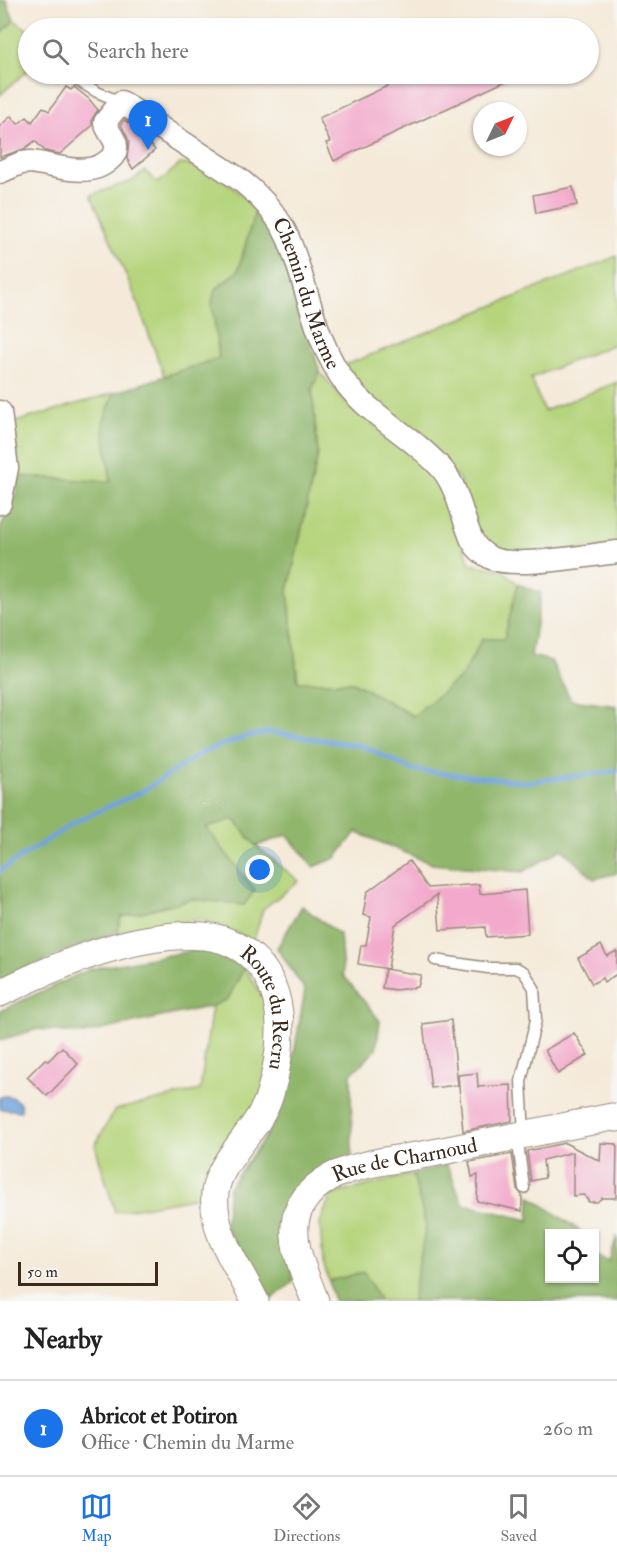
<!DOCTYPE html>
<html lang="en">
<head>
<meta charset="utf-8">
<style>
	:root { --surface:#fff; --page:#f2f2f2; --text:#222; --muted:#767676; --line:#e0e0e0; --accent:#1a73e8 }
	body { margin:0; font-family:"IM FELL Double Pica",serif; background:var(--page); color:var(--text) }
	.controls { position:absolute; right:18px; bottom:18px; display:grid; overflow:hidden; border-radius:0px; box-shadow:0 2px 4px #0004 }
	.controls button { width:54px; height:54px; display:grid; place-items:center; padding:0; border:0; border-bottom:2px solid var(--line); background:var(--surface); color:var(--text); font:30px sans-serif }
	.compass { position:absolute; left:473px; top:102px; width:54px; height:54px; border-radius:50%; background:var(--surface); box-shadow:0 2px 4px #0004; rotate:47deg }
	.scale { position:absolute; left:18px; bottom:15px; width:140px; box-sizing:border-box; padding-left:6px; border:3px solid #3b2a1e; border-top:0; font-size:16px; line-height:21px; white-space:nowrap; color:#3b2a1e; -webkit-text-stroke:4px #f6f6f2; paint-order:stroke }
	.you { position:absolute; left:260px; top:870px; width:21px; height:21px; margin:-15px; border:4px solid #fff; border-radius:50%; background:#1a73e8; box-shadow:0 0 0 9px #1a73e833 }
	.badge { display:grid; place-items:center; width:39px; height:39px; border-radius:50%; background:var(--accent); color:#fff; font-size:20px; font-weight:700 }
	.pin { position:absolute; translate:-50% -50px; filter:drop-shadow(0 2px 3px #0008) }
	.pin::after { content:''; position:absolute; top:32px; width:21px; height:18px; background:inherit; clip-path:polygon(0 0,100% 0,50% 100%) }
	.list { margin:0; padding:0; list-style:none }
	h2 { display:flex; justify-content:space-between; align-items:center; height:78px; margin:0; padding:0 24px; font-size:26px }
	h2 small { font-size:20px; font-weight:400; color:var(--muted) }
	.list li { display:grid; grid-template-columns:39px 1fr auto; gap:18px; align-items:center; box-sizing:border-box; height:96px; padding:0 24px; border-top:2px solid var(--line) }
	.list b { display:block; font-size:22px; white-space:nowrap }
	.list p { margin:0; font-size:20px; white-space:nowrap; color:var(--muted) }
	.list em { font-size:20px; font-style:normal; color:var(--muted) }
	.icon { flex:none; width:33px; height:33px; fill:none; stroke:currentColor; stroke-width:2; stroke-linecap:round; stroke-linejoin:round }
	.map { position:relative; flex:none; width:617px; height:1301px; overflow:hidden }
	.search { position:absolute; background:var(--surface); box-shadow:0 2px 4px #0004; left:18px; right:18px; top:18px; height:66px; display:flex; align-items:center; gap:15px; box-sizing:border-box; padding:0 21px; border-radius:33px; color:var(--muted); font-size:22px }
	.sheet { height:174px; background:var(--surface) }
	nav { display:flex; justify-content:space-around; align-items:center; box-sizing:border-box; height:84px; border-top:2px solid var(--line); background:var(--surface); font-size:16px; color:var(--muted) }
	nav a { display:grid; justify-items:center; gap:3px }
	nav .on { color:var(--accent) }
	.map>svg:first-child { display:block }
	.green { fill:#b5d47c; stroke:#787f4d; stroke-width:1.5 }
	.forest { fill:#90b66c; stroke:#667045; stroke-width:1.5 }
	.water { fill:#72a4dd; stroke:#56677e; stroke-width:1.5 }
	.lines { fill:none; stroke-linecap:round; stroke-linejoin:round }
	.stream { stroke:#72a4dd; stroke-width:5 }
	.building { fill:#f3a9cb }
	.service-casing { stroke:#988a7c; stroke-width:13 }
	.minor-casing { stroke:#988a7c; stroke-width:25 }
	.tertiary-casing { stroke:#988a7c; stroke-width:29 }
	.service { stroke:#fff; stroke-width:10 }
	.minor { stroke:#fff; stroke-width:22 }
	.tertiary { stroke:#fff; stroke-width:27 }
	.labels { text-anchor:middle; stroke-width:4.5; stroke-linejoin:round; paint-order:stroke }
	.street-label { font-size:21px; fill:#3b2a1e; stroke:#f6f6f2 }
</style>
</head>
<body>
<div class="map">
<svg width="617" height="1301" viewBox="0 0 617 1301">
	<rect width="100%" height="100%" fill="#f6f6f2"/>
	<filter id="ink" filterUnits="userSpaceOnUse"><feTurbulence type="fractalNoise" baseFrequency=".0167" numOctaves="2"/><feDisplacementMap in="SourceGraphic" scale="12" xChannelSelector="R" yChannelSelector="G"/><feConvolveMatrix kernelMatrix="1 2 1 2 8 2 1 2 1" color-interpolation-filters="sRGB"/></filter>
	<filter id="wash" filterUnits="userSpaceOnUse"><feTurbulence type="fractalNoise" baseFrequency=".008" numOctaves="4" result="noise"/><feDisplacementMap in="SourceGraphic" scale="24" xChannelSelector="R" yChannelSelector="G"/><feGaussianBlur stdDeviation="1.35" result="paint"/><feColorMatrix in="noise" values="0 0 0 0 0 0 0 0 0 0 0 0 0 0 0 0 0 1.4 0 .05"/><feComposite in="paint" operator="in"/></filter>
	<g filter="url(#wash)">
		<rect width="100%" height="100%" fill="#f5ead9"/>
		<g class="green">
			<path d="M14,20L28,30V70L0,95V35Z"/>
			<path d="M180,164L204,166L217,173L256,208L238,271L215,290L212,303L219,358L164,376L135,296L91,195L132,181L145,171L158,183Z"/>
			<path d="M617,256V343L531,378L544,411L617,382V546L513,557L476,538L459,479L367,400L343,366Z"/>
			<path d="M320,372L347,403L431,469L445,487L470,564L503,570L518,584L504,639H482L463,675L413,716L353,682L298,683L288,591L318,454L312,389Z"/>
			<path d="M114,393L103,423L111,483L19,476L12,423Z"/>
			<path d="M234,819L256,846L299,881L263,909L254,940L200,919L117,932L121,917L192,899L244,905L254,890L205,827Z"/>
			<path d="M244,968L263,996L272,1041L261,1097L216,1157L205,1176L198,1197L115,1212L95,1145L115,1110L200,1090L212,1006L228,999Z"/>
			<path d="M413,1174L426,1226L412,1301H380L364,1272L329,1281L323,1263L320,1223L331,1195Z"/>
		</g>
		<g class="forest">
			<path d="M0,0H6L14,20L0,35Z"/>
			<path d="M256,208L277,236L320,372L312,389L318,454L288,591L298,682H353L413,716L463,675L482,639H504L518,584L541,593L531,656L551,661L571,700L617,706V873L594,879L562,849L523,872L432,864L356,832L336,858L314,867L287,835L256,846L234,819L206,828L255,890L244,905L192,899L121,917L117,932L63,952L0,983V529L16,492L19,476L111,482L103,423L114,393L219,358L212,303L215,290L238,271Z"/>
			<path d="M302,906L340,935L343,975L380,1021L376,1050L351,1074L352,1155L303,1187L287,1214L293,1282L272,1299L225,1227L229,1187L266,1136L288,1088L305,990L277,948Z"/>
			<path d="M191,951H216L244,968L228,999L212,1006L83,1034L38,1029L0,1040V1011L90,969Z"/>
			<path d="M447,1165L463,1204L529,1220L530,1196L580,1231V1233L550,1234V1278H594L595,1256L609,1261L617,1236V1301H412L426,1226L413,1174Z"/>
			<path d="M364,1272L380,1301H334L329,1281Z"/>
		</g>
		<path class="water" d="M5,1096L12,1097L20,1103L21,1111L0,1109V1097Z"/>
		<g class="lines">
			<path class="stream" d="M0,871L75,822L143,791L205,751L248,736L270,732L363,746L413,770L527,782L617,771"/>
		</g>
		<g id="blocks">
			<g class="building">
				<path d="M413,74H521L334,161L326,143L330,142L319,118Z"/>
				<path d="M66,87L71,90L74,87L89,99L98,110L92,119V126L60,154L45,151L35,141L24,149L0,157V126L11,116L18,124L27,117L32,122L43,107L49,111Z"/>
				<path d="M124,120L138,129L155,150L133,169L127,159L129,141L121,124Z"/>
				<path d="M573,187L577,205L536,213L533,195Z"/>
				<path d="M409,861L428,888L479,884L480,894L525,890L528,934L486,937L485,927L440,930L437,895L395,925L388,969L358,964L361,945H366L371,917L363,915L367,892Z"/>
				<path d="M601,945L607,956L617,951V974L604,982L602,978L592,984L578,958Z"/>
				<path d="M385,969L421,975L418,987L396,990L382,988Z"/>
				<path d="M451,1020L458,1085L431,1088L423,1024Z"/>
				<path d="M574,1033L588,1055L558,1074L545,1050Z"/>
				<path d="M62,1047L78,1064L47,1096L27,1077L45,1059L48,1061Z"/>
				<path d="M477,1073L478,1087L511,1085L512,1121L463,1131L458,1075Z"/>
				<path d="M565,1143L600,1161L601,1143L617,1144L616,1198H602L597,1202H589L584,1195L573,1196V1152L543,1160L545,1178L531,1181L527,1151Z"/>
				<path d="M512,1154L517,1189L522,1195V1211L477,1201L478,1175L472,1177L469,1162Z"/>
			</g>
		</g>
	</g>
	<g filter="url(#ink)">
		<use href="#blocks" fill-opacity="0" stroke="#988a7c" stroke-width="1.5"/>
		<g class="lines">
			<defs>
				<g id="service">
					<path d="M67,74L97,92L121,102"/>
					<path d="M435,960L488,968H516L524,972L534,988L536,1020L521,1081L524,1134"/>
					<path d="M517,1136L524,1188"/>
				</g>
				<g id="minor">
					<path id="s1" d="M0,172L21,163L31,162C56,165 88,179 109,160C113,157 116,153 116,148C117,140 107,131 105,122L121,102L239,179C259,195 278,214 288,238C308,285 314,343 347,385C373,418 414,437 442,469C459,490 461,515 472,540C476,548 483,554 491,558C513,569 589,555 617,552"/>
					<path d="M0,412L7,468L0,503"/>
				</g>
				<g id="tertiary">
					<path id="s2" d="M0,993C59,964 137,931 204,936C217,937 231,942 242,949C290,981 284,1045 270,1094C260,1130 220,1157 215,1192C211,1234 238,1265 255,1301"/>
					<path id="s3" d="M315,1301C306,1276 290,1245 296,1218C301,1198 317,1183 335,1175C361,1163 399,1159 428,1154C489,1142 550,1130 612,1117L617,1118"/>
				</g>
			</defs>
			<use href="#service" class="service-casing"/>
			<use href="#minor" class="minor-casing"/>
			<use href="#tertiary" class="tertiary-casing"/>
			<use href="#service" class="service"/>
			<use href="#minor" class="minor"/>
			<use href="#tertiary" class="tertiary"/>
		</g>
	</g>
	<g class="labels">
		<g class="street-label">
			<text dy="7" stroke="none"><textPath href="#s1" startOffset="459">Chemin du Marme</textPath></text>
			<text dy="7" stroke="none"><textPath href="#s2" startOffset="322">Route du Recru</textPath></text>
			<text dy="7" stroke="none"><textPath href="#s3" startOffset="218">Rue de Charnoud</textPath></text>
		</g>
	</g>
</svg>
<div class="controls">
<button><svg class="icon" aria-label="locate" viewBox="0 0 24 24"><circle cx="12" cy="12" r="6"/><path d="M12 2v4M12 18v4M2 12h4M18 12h4"/></svg></button>
</div>
<svg class="compass" viewBox="-18 -18 36 36"><path d="M0-13l5 13h-10z" fill="#e53935"/><path d="M0 13l5-13h-10z" fill="#767676"/></svg>
<div class="scale">50 m</div>
<div class="you"></div>
<div class="pin badge" style="left:148px;top:150px">1</div>
<div class="search"><svg class="icon" aria-label="search" viewBox="0 0 24 24"><circle cx="10" cy="10" r="6"/><path d="M15 15l6 6"/></svg>Search here</div>
</div>
<section class="sheet">
<h2>Nearby<small></small></h2>
<ul class="list">
<li><span class="badge">1</span><div><b>Abricot et Potiron</b><p>Office · Chemin du Marme</p></div><em>260 m</em></li>
</ul>
</section>
<nav>
<a class="on"><svg class="icon" aria-label="map" viewBox="0 0 24 24"><path d="M3 6l6-2 6 2 6-2v14l-6 2-6-2-6 2zM9 4v14M15 6v14"/></svg>Map</a>
<a><svg class="icon" aria-label="directions" viewBox="0 0 24 24"><path d="M12 3l9 9-9 9-9-9zM9 14v-3h6M13 9l2 2-2 2"/></svg>Directions</a>
<a><svg class="icon" aria-label="saved" viewBox="0 0 24 24"><path d="M7 4h10v16l-5-4-5 4z"/></svg>Saved</a>
</nav>
</body>
</html>
